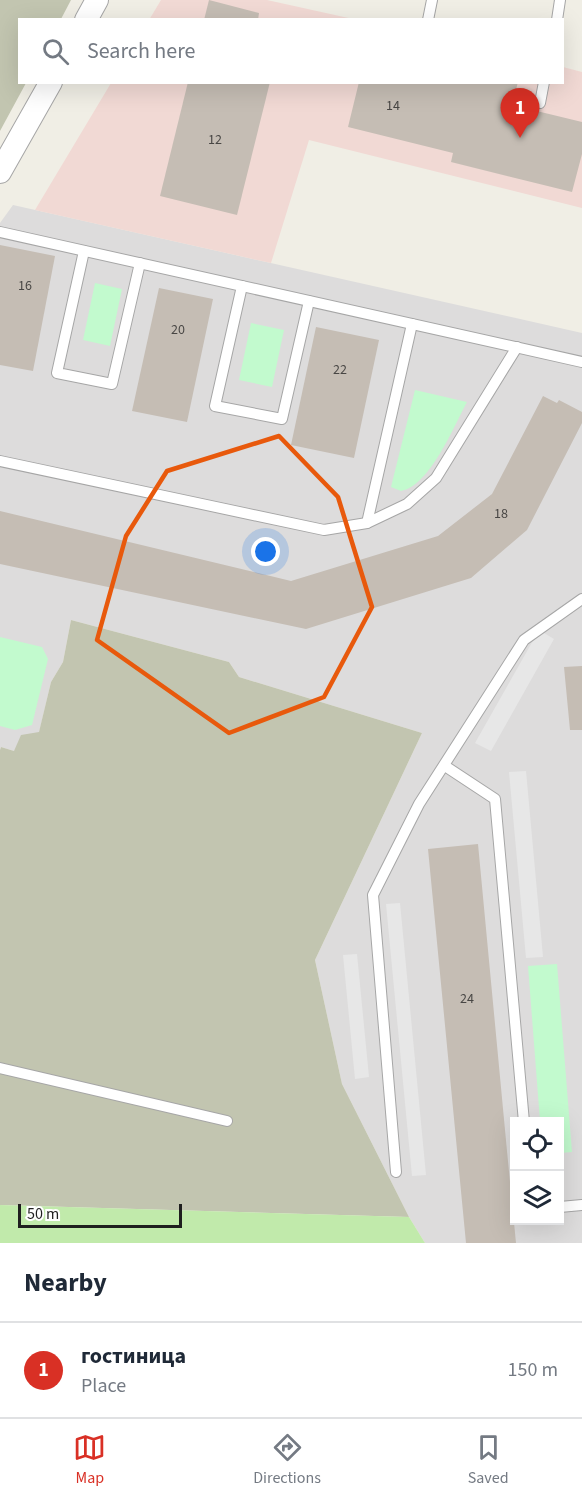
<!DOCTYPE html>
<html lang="en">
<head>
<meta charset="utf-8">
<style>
	:root { --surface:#fff; --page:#f6f6f7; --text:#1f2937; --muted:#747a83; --line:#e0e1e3; --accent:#d93025 }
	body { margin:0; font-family:"Source Sans 3",sans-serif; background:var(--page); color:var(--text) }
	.controls { position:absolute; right:18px; bottom:18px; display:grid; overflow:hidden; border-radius:0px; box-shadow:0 6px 24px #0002 }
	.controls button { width:54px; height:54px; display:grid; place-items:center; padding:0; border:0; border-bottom:2px solid var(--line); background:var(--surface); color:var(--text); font:30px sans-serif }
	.scale { position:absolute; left:18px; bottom:15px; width:164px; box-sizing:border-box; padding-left:6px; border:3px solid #1f1f1f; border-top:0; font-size:16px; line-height:21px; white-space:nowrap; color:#1f1f1f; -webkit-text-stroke:4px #fff; paint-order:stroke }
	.you { position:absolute; left:266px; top:552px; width:21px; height:21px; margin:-15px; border:4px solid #fff; border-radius:50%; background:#1a73e8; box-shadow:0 0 0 9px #1a73e833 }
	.badge { display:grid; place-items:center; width:39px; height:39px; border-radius:50%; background:var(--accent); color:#fff; font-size:20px; font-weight:700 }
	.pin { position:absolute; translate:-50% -50px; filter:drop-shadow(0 2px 3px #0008) }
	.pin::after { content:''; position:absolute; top:32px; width:21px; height:18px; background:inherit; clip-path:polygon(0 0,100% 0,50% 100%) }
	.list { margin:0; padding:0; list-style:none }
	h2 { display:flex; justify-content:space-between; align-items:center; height:78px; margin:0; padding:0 24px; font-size:26px }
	h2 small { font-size:20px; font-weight:400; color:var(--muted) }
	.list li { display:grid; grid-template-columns:39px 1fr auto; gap:18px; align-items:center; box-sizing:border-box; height:96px; padding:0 24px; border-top:2px solid var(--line) }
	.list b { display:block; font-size:22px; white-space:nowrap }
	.list p { margin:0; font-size:20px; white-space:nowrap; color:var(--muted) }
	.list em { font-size:20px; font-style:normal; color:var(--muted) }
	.icon { flex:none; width:33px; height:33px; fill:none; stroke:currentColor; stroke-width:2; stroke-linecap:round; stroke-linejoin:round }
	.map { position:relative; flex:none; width:582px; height:1243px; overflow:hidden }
	.search { position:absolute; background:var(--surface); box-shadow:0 6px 24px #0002; left:18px; right:18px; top:18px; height:66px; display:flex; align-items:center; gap:15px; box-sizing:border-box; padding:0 21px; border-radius:0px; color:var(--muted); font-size:22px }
	.sheet { height:174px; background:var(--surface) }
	nav { display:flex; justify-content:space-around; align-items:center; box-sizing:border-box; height:84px; border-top:2px solid var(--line); background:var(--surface); font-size:16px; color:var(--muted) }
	nav a { display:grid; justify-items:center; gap:3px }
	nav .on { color:var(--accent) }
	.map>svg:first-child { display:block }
	.residential { fill:#dddcdc; fill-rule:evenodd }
	.commercial { fill:#f1d9d4 }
	.construction { fill:#c2c5b0 }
	.grass { fill:#c1eaab }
	.park { fill:#c2face }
	.parking { fill:#e7e7e7 }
	.building { fill:#c5bdb4 }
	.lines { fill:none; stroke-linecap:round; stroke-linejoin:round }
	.service-casing { stroke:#a6a6a6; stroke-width:12 }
	.minor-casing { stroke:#a6a6a6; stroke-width:24 }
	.service { stroke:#fff; stroke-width:10 }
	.minor { stroke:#fff; stroke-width:22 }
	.marked { fill:none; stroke:#e8590c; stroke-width:4.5; stroke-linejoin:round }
	.labels { text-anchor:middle; stroke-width:4.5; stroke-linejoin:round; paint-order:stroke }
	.number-label { font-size:14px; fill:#484644 }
</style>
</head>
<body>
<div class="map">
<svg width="582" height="1243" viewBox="0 0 582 1243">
	<rect width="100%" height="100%" fill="#f0eee5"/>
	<path class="residential" d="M13,205L582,333V1243H425L409,1217L342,1084L315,960L422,733L239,677L229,662L71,620L63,662L51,682L39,733L14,751L1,747L0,750V223ZM514,1122H560V1220H514Z"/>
	<g class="commercial">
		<path d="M161,0H267L353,19L149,20Z"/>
		<path d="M563,67L582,72V208L309,140L271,263L35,210L111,83L562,82Z"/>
	</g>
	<g class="construction">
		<path d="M0,0H71L61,19L20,20V82L26,83L0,131Z"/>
		<path d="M71,620L229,662L239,677L422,733L315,960L342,1084L409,1217L0,1205V750L1,747L14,751L21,735L39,732L51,682L63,662Z"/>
	</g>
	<path class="grass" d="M0,1205L409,1217L425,1243H0Z"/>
	<g class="park">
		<path d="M95,283L122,289L110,346L83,340Z"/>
		<path d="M251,323L284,330L272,387L239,380Z"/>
		<path d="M415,390L467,402C454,426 430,486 401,491L391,487Z"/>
		<path d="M0,637L42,647L48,659L32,725L15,730L0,726Z"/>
		<path d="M557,964L572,1152L560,1153V1122L540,1121L528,966Z"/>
	</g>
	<g class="parking">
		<path d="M539,630L554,639L491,751L475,743Z"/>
		<path d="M526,771L543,957L526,958L509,772Z"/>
		<path d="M400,903L426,1175L412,1176L386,904Z"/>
		<path d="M357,954L369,1077L355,1079L343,955Z"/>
	</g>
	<g class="building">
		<path d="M209,0L259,13L258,20H204Z"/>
		<path d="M188,82H270L237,215L160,196Z"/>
		<path d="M359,82H518L512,105L582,122V154L572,192L451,162L453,153L348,127Z"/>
		<path d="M0,245L55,256L33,371L0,365Z"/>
		<path d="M159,288L213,299L187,422L132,411Z"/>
		<path d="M316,327L379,340L354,458L291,445Z"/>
		<path d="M543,396L557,403L559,400L582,412V423L527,530L471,578L306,629L0,564V511L291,581L438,536L492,494Z"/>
		<path d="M582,666V730H570L564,667Z"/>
		<path d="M478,844L507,1151L516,1243H466L428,849Z"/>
	</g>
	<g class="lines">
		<defs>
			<g id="service">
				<path d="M428,20L432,0"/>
				<path d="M557,20L560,0"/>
				<path d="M540,103L544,82"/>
				<path d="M0,232L582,362"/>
				<path d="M84,251L57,373L112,384L140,263"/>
				<path d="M242,286L215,406L282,419L309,301"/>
				<path d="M0,461L324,530L367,523L407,504L436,478L517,347"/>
				<path d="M367,523L412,324"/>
				<path d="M445,766L495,799L524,1122"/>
				<path d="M0,1068L227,1121"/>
				<path d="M396,1172L373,895L419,804L524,640L582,599"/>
				<path d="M560,1207L582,1205"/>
			</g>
			<g id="minor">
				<path d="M86,20L97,0"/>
				<path d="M0,172L51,82"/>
			</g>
		</defs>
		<use href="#service" class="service-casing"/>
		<use href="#minor" class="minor-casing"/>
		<use href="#service" class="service"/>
		<use href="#minor" class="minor"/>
	</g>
	<path class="marked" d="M279,436L338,497L372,607L324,697L229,733L97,640L126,536L167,471Z"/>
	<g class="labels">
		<g class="number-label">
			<text x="393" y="110">14</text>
			<text x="215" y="144">12</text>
			<text x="25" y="290">16</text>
			<text x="178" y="334">20</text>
			<text x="340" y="374">22</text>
			<text x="501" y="518">18</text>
			<text x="467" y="1003">24</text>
		</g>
	</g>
</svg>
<div class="controls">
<button><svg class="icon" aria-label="locate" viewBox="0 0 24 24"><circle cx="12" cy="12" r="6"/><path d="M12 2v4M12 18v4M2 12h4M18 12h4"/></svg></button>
<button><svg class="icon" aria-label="layers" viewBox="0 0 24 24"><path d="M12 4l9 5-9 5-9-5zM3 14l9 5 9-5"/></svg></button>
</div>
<div class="scale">50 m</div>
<div class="you"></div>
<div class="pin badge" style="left:520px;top:138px">1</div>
<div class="search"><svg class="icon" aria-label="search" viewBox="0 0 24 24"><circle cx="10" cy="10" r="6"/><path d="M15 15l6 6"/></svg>Search here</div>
</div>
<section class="sheet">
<h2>Nearby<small></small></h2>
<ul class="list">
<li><span class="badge">1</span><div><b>гостиница</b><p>Place</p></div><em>150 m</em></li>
</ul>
</section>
<nav>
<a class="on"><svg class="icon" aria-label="map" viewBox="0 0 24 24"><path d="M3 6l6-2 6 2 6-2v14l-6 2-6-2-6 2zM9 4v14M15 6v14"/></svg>Map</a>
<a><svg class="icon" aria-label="directions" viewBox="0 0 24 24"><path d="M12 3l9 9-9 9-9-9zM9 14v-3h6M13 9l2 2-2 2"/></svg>Directions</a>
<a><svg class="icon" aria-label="saved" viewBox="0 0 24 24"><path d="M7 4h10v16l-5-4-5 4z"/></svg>Saved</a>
</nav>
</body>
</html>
